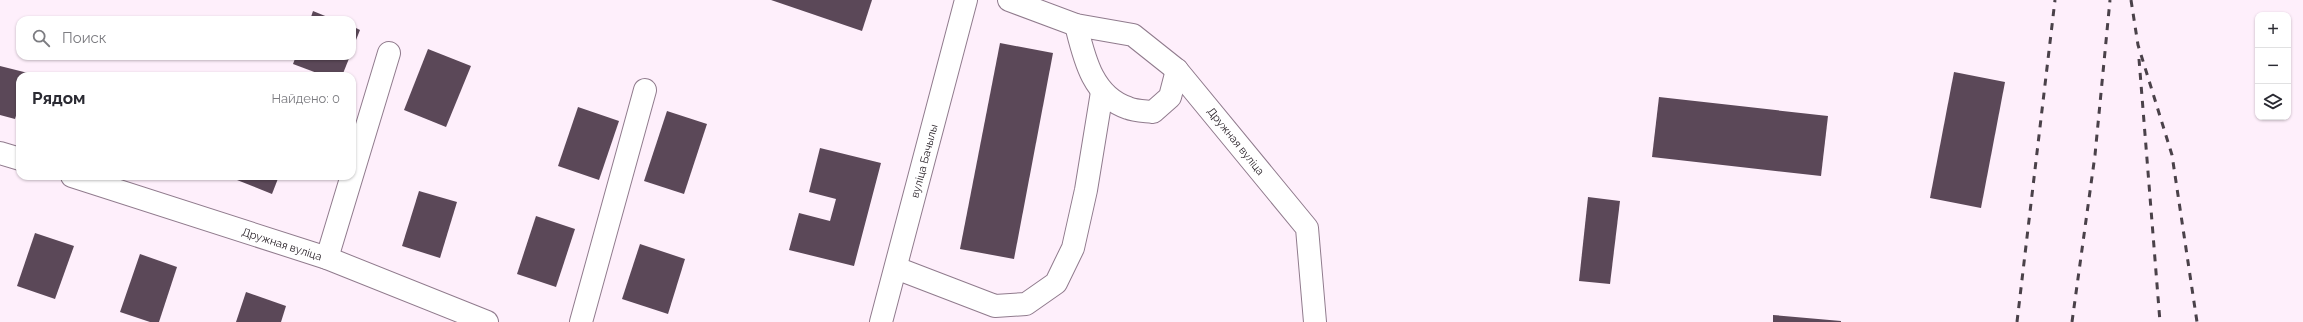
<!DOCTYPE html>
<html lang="ru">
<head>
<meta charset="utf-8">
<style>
	:root { --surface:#fff; --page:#f7f7f7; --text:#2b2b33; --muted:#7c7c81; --line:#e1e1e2 }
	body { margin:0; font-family:Raleway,sans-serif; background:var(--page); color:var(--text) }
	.controls { position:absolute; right:12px; top:12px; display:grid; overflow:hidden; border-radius:8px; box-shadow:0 1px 3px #0004 }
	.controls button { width:36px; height:36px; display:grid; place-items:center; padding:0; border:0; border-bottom:1px solid var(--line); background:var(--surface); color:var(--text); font:20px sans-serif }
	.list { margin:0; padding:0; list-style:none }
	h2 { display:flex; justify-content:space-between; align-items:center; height:52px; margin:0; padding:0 16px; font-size:17px }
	h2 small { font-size:13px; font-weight:400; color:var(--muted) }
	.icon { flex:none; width:22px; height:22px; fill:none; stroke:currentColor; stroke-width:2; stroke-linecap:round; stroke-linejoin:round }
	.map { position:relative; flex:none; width:2303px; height:322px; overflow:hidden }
	.search { position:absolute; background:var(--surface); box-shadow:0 1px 3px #0004; left:16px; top:16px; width:340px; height:44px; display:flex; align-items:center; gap:10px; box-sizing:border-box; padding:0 14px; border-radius:12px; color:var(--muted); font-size:15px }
	.panel { position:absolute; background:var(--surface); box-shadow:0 1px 3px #0004; left:16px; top:72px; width:340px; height:108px; border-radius:12px }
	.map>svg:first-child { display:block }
	.building { fill:#5b4858 }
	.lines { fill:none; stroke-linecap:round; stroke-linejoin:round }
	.minor-casing { stroke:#907b8d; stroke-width:24 }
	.minor { stroke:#fff; stroke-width:22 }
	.rail { stroke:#4a4149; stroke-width:3; stroke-dasharray:7 7; stroke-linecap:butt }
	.labels { text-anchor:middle; stroke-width:4; stroke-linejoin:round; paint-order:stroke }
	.street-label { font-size:11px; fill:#231b22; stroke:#fff }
</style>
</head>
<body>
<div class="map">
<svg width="2303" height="322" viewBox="0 0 2303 322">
	<rect width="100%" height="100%" fill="#feeffb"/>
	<g class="building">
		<path d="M771,0H872L862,31Z"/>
		<path d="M313,11L335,20H310Z"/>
		<path d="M352,26L360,30L352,50Z"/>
		<path d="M1000,43L1053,53L1014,259L960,249Z"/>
		<path d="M428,49L471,66L446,127L404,110Z"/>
		<path d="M296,56H350L342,76H325L293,64Z"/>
		<path d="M0,66L28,73L27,76H20V103L15,119L0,115Z"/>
		<path d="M1954,72L2005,82L1981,208L1930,198Z"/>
		<path d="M1659,97L1828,116L1821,176L1652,157Z"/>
		<path d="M578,107L619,121L599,180L558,166Z"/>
		<path d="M667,111L707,124L684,194L644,181Z"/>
		<path d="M820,148L881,163L854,266L789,250L799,213L830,221L836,199L809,192Z"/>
		<path d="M239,176H279L272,194L237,180Z"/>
		<path d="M419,191L457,202L440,258L402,246Z"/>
		<path d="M1588,197L1620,201L1610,284L1579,281Z"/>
		<path d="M536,216L575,229L556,287L517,274Z"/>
		<path d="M35,233L74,246L55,299L17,286Z"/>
		<path d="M640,244L685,259L668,314L622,299Z"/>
		<path d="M140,254L177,267L159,322H150L120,312Z"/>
		<path d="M246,292L286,306L281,322H236Z"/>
		<path d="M1773,315L1841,321V322H1773Z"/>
	</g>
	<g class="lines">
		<defs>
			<g id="minor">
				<path d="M1009,0L1076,25L1133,35L1177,70L1307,228L1315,322"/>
				<path d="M1076,25C1084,57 1092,96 1128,108C1135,111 1145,111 1153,112L1170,97L1177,70"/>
				<path d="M0,153L20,159"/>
				<path d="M72,176L327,258L487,322"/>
				<path d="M327,258L389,53"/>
				<path d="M896,268L995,306L1026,304L1056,283L1073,248L1086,190L1102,92"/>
				<path d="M581,322L645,90"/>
				<path d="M881,322L966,0"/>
			</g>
		</defs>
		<use href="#minor" class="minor-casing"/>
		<use href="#minor" class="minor"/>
		<g class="rail">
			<path d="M2131,0L2138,45L2172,155L2197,322"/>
			<path d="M2139,59L2160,322"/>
			<path d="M2017,322L2055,0"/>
			<path d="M2072,322L2095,155L2110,0"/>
		</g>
	</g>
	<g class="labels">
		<g class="street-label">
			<text transform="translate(1236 141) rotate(51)" y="4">Дружная вуліца</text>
			<text transform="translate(924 161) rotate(-75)" y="4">вуліца Бачылы</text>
			<text transform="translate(282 244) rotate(18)" y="4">Дружная вуліца</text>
		</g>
	</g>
</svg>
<div class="controls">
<button>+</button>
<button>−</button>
<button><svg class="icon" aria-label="layers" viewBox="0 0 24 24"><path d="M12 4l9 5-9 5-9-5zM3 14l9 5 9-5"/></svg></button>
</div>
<div class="search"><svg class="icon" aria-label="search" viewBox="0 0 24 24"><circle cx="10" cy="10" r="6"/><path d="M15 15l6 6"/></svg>Поиск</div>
<section class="panel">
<h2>Рядом<small>Найдено: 0</small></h2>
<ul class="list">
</ul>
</section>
</div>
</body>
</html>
